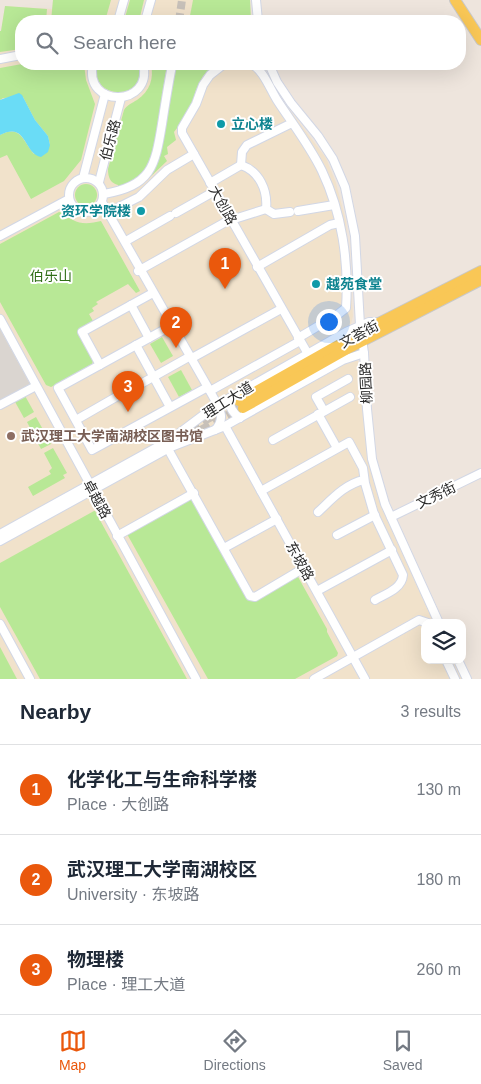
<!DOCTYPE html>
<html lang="en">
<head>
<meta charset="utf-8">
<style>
	:root { --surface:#fff; --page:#f2f2f3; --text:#1f2937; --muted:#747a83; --line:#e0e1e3; --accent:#ea580c }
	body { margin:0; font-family:Arial,"Noto Sans SC",sans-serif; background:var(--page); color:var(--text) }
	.controls { position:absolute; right:15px; bottom:15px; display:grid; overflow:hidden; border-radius:10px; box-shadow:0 5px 20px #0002 }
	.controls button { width:45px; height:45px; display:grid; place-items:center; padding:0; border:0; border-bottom:1px solid var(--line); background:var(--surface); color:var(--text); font:25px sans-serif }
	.you { position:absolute; left:328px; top:321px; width:18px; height:18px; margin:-12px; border:4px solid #fff; border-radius:50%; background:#1a73e8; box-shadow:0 0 0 8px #1a73e833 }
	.badge { display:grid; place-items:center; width:32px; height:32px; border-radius:50%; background:var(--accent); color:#fff; font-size:16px; font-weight:700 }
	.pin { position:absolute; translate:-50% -41px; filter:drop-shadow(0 1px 2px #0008) }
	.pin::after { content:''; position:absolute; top:26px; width:18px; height:15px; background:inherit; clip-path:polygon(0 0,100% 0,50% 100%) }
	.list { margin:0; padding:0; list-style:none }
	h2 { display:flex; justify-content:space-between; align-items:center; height:65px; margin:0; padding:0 20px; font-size:21px }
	h2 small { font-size:16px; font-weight:400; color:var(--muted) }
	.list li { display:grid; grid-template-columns:32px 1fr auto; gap:15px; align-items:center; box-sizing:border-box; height:90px; padding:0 20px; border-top:1px solid var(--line) }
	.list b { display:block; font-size:19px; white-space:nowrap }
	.list p { margin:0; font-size:16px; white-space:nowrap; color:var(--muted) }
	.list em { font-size:16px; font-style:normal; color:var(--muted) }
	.icon { flex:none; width:28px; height:28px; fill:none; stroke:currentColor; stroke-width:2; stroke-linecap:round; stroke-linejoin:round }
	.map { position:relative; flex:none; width:481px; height:679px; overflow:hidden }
	.search { position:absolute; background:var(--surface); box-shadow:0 5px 20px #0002; left:15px; right:15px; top:15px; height:55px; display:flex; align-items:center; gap:12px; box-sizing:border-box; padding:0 18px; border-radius:20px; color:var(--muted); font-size:19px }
	.sheet { height:335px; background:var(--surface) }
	nav { display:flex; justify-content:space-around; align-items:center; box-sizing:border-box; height:70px; border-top:1px solid var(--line); background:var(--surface); font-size:14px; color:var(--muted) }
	nav a { display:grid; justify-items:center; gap:2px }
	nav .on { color:var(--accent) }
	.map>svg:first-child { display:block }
	.education { fill:#f1e2cb }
	.green { fill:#b8e896 }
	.plaza { fill:#dad5d0 }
	.water { fill:#6adcf6 }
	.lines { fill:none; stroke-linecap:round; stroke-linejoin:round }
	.minor-tunnel { stroke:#c7c0b9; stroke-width:8; stroke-dasharray:8 4; stroke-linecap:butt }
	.major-tunnel { stroke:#c7c0b9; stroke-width:10; stroke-dasharray:10 5; stroke-linecap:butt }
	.minor-casing { stroke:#d2d7e5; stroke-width:10 }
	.major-casing { stroke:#c8c8c8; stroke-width:12 }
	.minor { stroke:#fff; stroke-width:8 }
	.major { stroke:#f9c756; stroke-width:10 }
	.culture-dot { fill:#0f9aa8; stroke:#fff; stroke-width:2 }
	.education-dot { fill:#8d6e63; stroke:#fff; stroke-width:2 }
	.labels { text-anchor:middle; stroke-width:4; stroke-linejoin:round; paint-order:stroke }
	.culture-label { font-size:14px; font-weight:bold; fill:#0d838f; stroke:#fff; text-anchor:start }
	.street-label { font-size:14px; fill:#2b2b2b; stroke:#fff }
	.park-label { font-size:14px; fill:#2f6e16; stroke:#fff }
	.education-label { font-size:14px; font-weight:bold; fill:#785e54; stroke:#fff; text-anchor:start }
</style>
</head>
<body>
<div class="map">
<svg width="481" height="679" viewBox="0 0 481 679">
	<rect width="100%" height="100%" fill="#eee5dd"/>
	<path class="education" d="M53,0H250L251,21H21V64H262L276,92L326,158L336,183L346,221L353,316L351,324L341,329L361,367L371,469L374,482L385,513L436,623H425V660H453L462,679H0V31H1L5,6L52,9Z"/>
	<g class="green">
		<path d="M53,0H111L105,21H51Z"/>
		<path d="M130,0H144L139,21H124Z"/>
		<path d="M193,0H250L251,21H189Z"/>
		<path d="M5,6L47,9L46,21H21V49L0,52V31H1Z"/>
		<path d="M22,64H84L86,80L95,104L81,160L64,181L31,199L7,155L0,158V135C21,124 23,142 34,154L50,145L48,136L35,120L23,97L3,98L0,100V68Z"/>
		<path d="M98,64H139C148,104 86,99 98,64Z"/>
		<path d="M151,64H215L203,76L196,90L190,111L174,132L176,140L167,147L168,154L164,156L167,161L147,180L154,171L160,156L175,67L167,65L152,158C144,172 134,183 118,187V185C110,183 108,177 108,169L124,110C127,105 132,103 137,100C150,91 154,79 151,64Z"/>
		<circle cx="86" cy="195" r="11"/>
		<path d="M59,212C65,213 67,218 73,220C82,225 92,223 101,221L140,291L136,293L128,284L96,302L98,304L92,308L94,311L89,314L93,321L79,329L94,358L92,364L51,387L46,385L0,302V244Z"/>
		<path d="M162,337L173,356L161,363L150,344Z"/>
		<path d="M181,370L192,390L179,397L168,377Z"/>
		<path d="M24,394L34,412L24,418L14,400Z"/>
		<path d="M36,417L51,444L41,449L27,422Z"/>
		<path d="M53,448L67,473L63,475L65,478L33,496L28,487L51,474L49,471L52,468L44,453Z"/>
		<path d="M193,498L249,598L297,575L327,629V632L338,653L337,656L295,679H208L127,534Z"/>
		<path d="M94,511H95L187,679H40L0,607V563Z"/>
		<path d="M0,647L17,679H0Z"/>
	</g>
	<path class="plaza" d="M0,329L31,386L0,403Z"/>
	<path class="water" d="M19,93L22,95L35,120L48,136L50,145L48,152L41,157C23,153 27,121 0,135V100Z"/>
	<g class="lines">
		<path class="minor-tunnel" d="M179,21L182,0"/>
		<g class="major-tunnel">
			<path d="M189,428L239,401"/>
			<path d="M188,438L243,408"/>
		</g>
		<defs>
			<g id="minor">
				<path d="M256,0L258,21"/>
				<path d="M118,21L124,0"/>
				<path d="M145,21L151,0"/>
				<path d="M0,59L21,55"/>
				<path d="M93,64C83,109 154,107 143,64"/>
				<path d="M224,64L210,75L203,85L196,104L182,128V133L308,354"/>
				<path d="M251,64C263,69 270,89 277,100C292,123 310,146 322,171C342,213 349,262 346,308L337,315L298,338"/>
				<path d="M269,64L277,82L291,103L318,136L333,159L345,187L355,236L360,325L364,353L367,409L372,459L385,504L439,623"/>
				<path d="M241,165L242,152L247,145L292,123"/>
				<path d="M241,165C259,171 268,190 266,209"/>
				<circle cx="86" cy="195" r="17"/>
				<path d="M83,178L105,94"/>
				<path d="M99,182L121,98"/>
				<path d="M210,183L241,165"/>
				<path d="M104,194C151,186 155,167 162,124C165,105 168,85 172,66"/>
				<path d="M102,202L210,391C217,405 228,417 215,430"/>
				<path d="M266,209L274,214L290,212"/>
				<path d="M298,211L334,205"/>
				<path d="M109,212L139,197L167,170L194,154"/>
				<path d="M176,213L215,191"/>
				<path d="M231,220L266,209"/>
				<path d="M0,236L69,199"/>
				<path d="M126,241L170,216"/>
				<path d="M257,267L330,225L339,223"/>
				<path d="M138,271L231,219"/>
				<path d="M131,305L149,338"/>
				<path d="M0,319L196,679"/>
				<path d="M169,327L58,388L92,450L204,389"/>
				<path d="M136,345L170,407"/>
				<path d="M192,358L281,309"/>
				<path d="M100,365L82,332L151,294"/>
				<path d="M210,391L300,341"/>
				<path d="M121,395L187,358"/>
				<path d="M230,398C228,407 233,413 240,418"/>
				<path d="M0,405L36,386"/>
				<path d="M324,411L316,397L348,379"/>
				<path d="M318,414L337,448"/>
				<path d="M76,420L116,397"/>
				<path d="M225,426L365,679"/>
				<path d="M273,440L350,397"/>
				<path d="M168,449L250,596L255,597L304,568"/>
				<path d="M261,491L349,442L363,468L365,483L374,514L403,575C402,589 385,594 375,600"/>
				<path d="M318,512C332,499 345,484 364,480"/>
				<path d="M391,517L481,473"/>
				<path d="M0,534L170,440L214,407L346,332L369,322H380"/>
				<path d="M337,535L375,515"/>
				<path d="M117,536L194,493"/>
				<path d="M0,541L171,447L225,426L343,360L364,353"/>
				<path d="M224,548L277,519"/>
				<path d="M317,591L392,550"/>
				<path d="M0,624L30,679"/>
				<path d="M446,660L455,679"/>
				<path d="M458,660L467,679"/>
				<path d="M314,679L419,620L428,623"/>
			</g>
			<g id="major">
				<path d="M455,0L481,40"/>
				<path d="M239,401L361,332L481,271"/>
				<path d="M243,408L351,347L481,280"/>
			</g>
		</defs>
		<use href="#minor" class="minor-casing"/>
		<use href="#major" class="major-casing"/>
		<use href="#minor" class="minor"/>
		<use href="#major" class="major"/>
	</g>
	<g class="culture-dot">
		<circle cx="221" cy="124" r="5"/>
		<circle cx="141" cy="211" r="5"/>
		<circle cx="316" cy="284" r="5"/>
	</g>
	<circle class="education-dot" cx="11" cy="436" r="5"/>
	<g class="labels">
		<g class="culture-label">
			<text x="231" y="129">立心楼</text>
			<text x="131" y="216" text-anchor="end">资环学院楼</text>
			<text x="326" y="289">越苑食堂</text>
		</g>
		<g class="street-label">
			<text transform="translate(110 140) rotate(-75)" y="5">伯乐路</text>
			<text transform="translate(223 205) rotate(61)" y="5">大创路</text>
			<text transform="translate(359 334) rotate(-28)" y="5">文荟街</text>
			<text transform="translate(366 383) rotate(-93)" y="5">柳园路</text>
			<text transform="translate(228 400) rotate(-32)" y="5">理工大道</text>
			<text transform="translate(436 495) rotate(-26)" y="5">文秀街</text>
			<text transform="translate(97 499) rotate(61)" y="5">卓越路</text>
			<text transform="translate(300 561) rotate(61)" y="5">东坡路</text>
		</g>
		<g class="park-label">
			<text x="51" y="281">伯乐山</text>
		</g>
		<g class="education-label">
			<text x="21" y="441">武汉理工大学南湖校区图书馆</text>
		</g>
	</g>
</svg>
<div class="controls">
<button><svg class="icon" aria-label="layers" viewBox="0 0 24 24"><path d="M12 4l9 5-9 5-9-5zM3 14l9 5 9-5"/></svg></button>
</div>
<div class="you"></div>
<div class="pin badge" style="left:225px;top:289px">1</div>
<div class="pin badge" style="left:176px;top:348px">2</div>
<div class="pin badge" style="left:128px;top:412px">3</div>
<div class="search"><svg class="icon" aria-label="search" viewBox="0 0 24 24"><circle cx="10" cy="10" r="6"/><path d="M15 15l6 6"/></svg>Search here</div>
</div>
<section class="sheet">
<h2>Nearby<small>3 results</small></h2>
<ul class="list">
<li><span class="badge">1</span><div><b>化学化工与生命科学楼</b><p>Place · 大创路</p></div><em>130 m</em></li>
<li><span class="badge">2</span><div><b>武汉理工大学南湖校区</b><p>University · 东坡路</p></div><em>180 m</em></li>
<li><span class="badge">3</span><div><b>物理楼</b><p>Place · 理工大道</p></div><em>260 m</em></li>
</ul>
</section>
<nav>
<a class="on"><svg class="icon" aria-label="map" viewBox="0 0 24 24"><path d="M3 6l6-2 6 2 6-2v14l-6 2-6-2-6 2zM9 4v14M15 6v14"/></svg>Map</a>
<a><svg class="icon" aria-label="directions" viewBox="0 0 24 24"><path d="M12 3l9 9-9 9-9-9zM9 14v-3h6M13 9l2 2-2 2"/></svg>Directions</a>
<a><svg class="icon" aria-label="saved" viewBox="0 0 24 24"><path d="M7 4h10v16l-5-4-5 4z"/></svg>Saved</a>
</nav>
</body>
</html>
